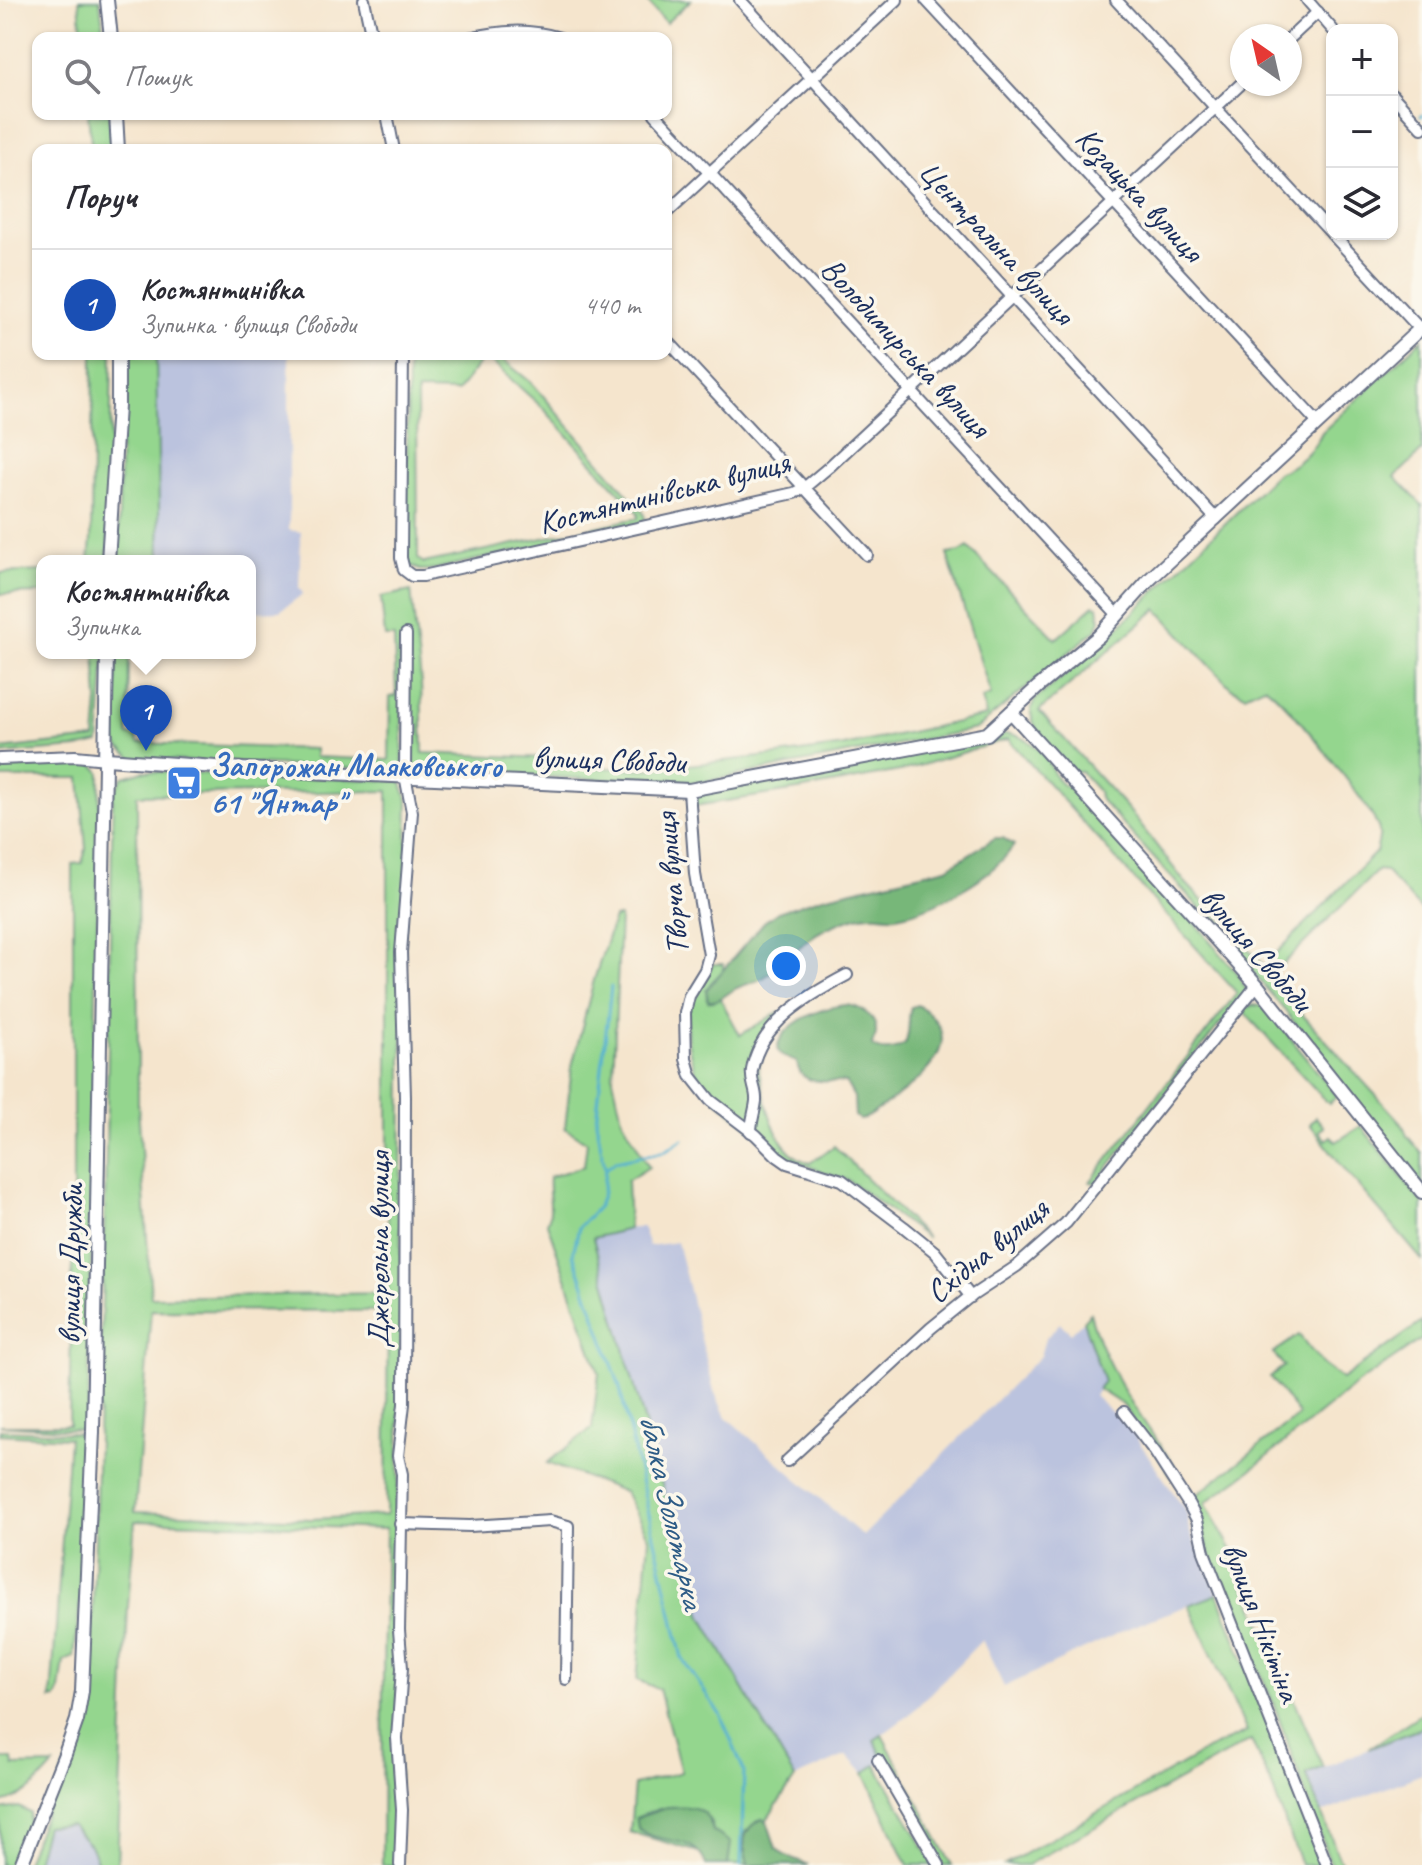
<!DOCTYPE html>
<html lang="uk">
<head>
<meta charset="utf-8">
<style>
	:root { --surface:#fff; --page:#f2f2f3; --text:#2b2b33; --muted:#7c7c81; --line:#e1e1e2; --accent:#b45309 }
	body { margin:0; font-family:Caveat,sans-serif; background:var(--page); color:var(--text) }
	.controls { position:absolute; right:24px; top:24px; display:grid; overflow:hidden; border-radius:16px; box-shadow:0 2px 6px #0004 }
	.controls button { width:72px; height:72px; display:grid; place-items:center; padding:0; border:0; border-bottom:2px solid var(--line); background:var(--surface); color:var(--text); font:40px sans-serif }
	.compass { position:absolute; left:1230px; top:24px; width:72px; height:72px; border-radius:50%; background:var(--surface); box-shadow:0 2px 6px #0004; rotate:326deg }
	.you { position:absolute; left:786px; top:966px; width:28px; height:28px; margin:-20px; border:6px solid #fff; border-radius:50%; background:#1a73e8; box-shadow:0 0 0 12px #1a73e833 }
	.badge { display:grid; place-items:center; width:52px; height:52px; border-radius:50%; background:var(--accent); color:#fff; font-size:26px; font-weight:700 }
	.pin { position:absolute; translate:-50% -66px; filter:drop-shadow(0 2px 4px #0008) }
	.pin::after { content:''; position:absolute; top:42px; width:28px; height:24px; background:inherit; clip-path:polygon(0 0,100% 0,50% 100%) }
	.popup { position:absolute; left:36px; top:555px; width:220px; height:104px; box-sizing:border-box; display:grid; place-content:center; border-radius:16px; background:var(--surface); filter:drop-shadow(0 2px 6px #0005); font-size:26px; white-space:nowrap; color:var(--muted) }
	.popup b { font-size:30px; color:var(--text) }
	.popup::after { content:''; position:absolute; left:50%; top:100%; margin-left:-16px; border:16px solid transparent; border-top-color:var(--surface) }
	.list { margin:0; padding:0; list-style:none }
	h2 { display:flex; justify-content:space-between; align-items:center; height:104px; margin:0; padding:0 32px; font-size:34px }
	h2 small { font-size:26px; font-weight:400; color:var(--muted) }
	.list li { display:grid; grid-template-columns:52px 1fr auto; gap:24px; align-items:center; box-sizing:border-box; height:112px; padding:0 32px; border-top:2px solid var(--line) }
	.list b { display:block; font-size:30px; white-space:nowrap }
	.list p { margin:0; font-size:26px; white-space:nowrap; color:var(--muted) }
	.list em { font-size:26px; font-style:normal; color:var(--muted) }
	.icon { flex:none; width:44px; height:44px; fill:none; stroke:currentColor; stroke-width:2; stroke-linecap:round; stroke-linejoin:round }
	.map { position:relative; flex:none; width:1422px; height:1865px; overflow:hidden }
	.search { position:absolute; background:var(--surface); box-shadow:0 2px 6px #0004; left:32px; top:32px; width:640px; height:88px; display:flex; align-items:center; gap:20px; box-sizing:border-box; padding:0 28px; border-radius:16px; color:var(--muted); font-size:30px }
	.panel { position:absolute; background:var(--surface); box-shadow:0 2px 6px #0004; left:32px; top:144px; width:640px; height:216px; border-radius:16px }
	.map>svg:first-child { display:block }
	.industrial { fill:#bbc3de }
	.green { fill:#94d68e; stroke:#588276; stroke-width:2; fill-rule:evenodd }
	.forest { fill:#77b779; stroke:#49736c; stroke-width:2 }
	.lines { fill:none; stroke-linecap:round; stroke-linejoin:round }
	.stream { stroke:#52b0d1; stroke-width:3 }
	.minor-casing { stroke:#676f85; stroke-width:14 }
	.tertiary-casing { stroke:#676f85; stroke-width:16 }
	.minor { stroke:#fff; stroke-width:10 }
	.tertiary { stroke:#fff; stroke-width:12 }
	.labels { text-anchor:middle; stroke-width:7; stroke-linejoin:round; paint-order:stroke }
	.street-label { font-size:32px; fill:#1b2f5e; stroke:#fbf7ec }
	.shop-label { font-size:32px; font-weight:bold; fill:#366cbe; stroke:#fbf7ec; text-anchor:start }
	.water-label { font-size:34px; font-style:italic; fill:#2e5c86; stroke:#fbf7ec }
</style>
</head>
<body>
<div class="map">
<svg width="1422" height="1865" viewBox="0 0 1422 1865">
	<rect width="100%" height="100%" fill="#fbf7ec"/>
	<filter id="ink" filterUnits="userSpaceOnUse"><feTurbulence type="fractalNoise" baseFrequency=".0125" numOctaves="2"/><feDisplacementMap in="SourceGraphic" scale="16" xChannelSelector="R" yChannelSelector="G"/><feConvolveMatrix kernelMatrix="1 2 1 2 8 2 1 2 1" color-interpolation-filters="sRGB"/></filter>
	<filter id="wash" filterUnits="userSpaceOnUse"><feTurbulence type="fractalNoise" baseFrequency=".006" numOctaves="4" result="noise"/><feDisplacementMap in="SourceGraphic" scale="32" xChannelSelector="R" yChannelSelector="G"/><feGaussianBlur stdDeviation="1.8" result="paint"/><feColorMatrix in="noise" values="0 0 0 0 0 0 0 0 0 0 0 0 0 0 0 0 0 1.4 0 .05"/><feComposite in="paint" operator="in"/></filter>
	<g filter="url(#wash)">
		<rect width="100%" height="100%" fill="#f5e5cd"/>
		<g class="industrial">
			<path d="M156,354H289V530L301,532L299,587L303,594L280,611L250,612V561H160Z"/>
			<path d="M642,1226L649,1246L677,1242L714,1391L726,1417L863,1536L1040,1356L1045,1339L1060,1323L1071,1333L1083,1321L1104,1381L1094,1396L1131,1430L1187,1513L1189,1530L1218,1594L1131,1627L1004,1687L982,1640L910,1714L875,1740L885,1760L864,1773L847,1755L795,1778L702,1617L676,1534L593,1237Z"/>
			<path d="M1422,1728V1774L1322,1813L1306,1774Z"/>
			<path d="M46,1825H72L90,1845L99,1865H35Z"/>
		</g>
		<g class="green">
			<path d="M79,0H100L104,38H82Z"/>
			<path d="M646,0H691L666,23Z"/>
			<path d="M88,114H109L111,150H92Z"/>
			<path d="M1422,339V451L1395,477L1422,505V911L1385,871L1378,870L1269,978L1403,1125L1407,1136L1422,1153V1186L1290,1017L1196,904L1099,798L1098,791L1081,772H1075C1060,755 1015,720 1037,698L1096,649L1277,473C1296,467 1314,450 1322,432ZM1157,609L1231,688L1245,695L1264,686C1283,695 1370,805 1378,827C1381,835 1378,843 1376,852L1264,966L1184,881L1128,809L1039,711Z"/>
			<path d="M93,354H112L108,561H89L91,539Z"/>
			<path d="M122,354H156L160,561H118Z"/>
			<path d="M408,354H496L533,384L643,512L645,519L641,523L431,570H420L408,565L406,559ZM485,356L544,409L638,513V518L424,563L418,559L417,391L457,392Z"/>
			<path d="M968,547L1056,639L1094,605L1098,606L1100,620L1096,630L976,729L702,782L676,783L424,771C412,769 411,762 408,751L401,637L403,765L395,770L134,759L120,748L115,740L117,653H129L128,735L136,737L138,743L315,749V757L389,760L390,697L396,696L394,637H385L381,597L411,591L421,681L423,753L570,759V767L651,769L778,755L844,746L986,716L982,698L991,695L947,554L960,552Z"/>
			<path d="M42,571V593L0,594V573Z"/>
			<path d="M95,653H105L99,743L77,748L0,754V749L95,739L98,700Z"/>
			<path d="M1005,734C1021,733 1040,747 1048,762C1055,774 1057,786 1073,789L1195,923L1236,972L1248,992L1246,998L1218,1026L1096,1183L1090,1182L1237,993L1008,739L905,770L804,789L694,806V794Z"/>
			<path d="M83,762L93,764L100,772L88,1425L80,1430L0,1425H69L73,1228V864L82,863L86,849L80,778H0V764Z"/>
			<path d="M144,771L401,781L408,801L402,1058L399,1477L395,1514L399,1816L397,1865H382L383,1672L386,1529L135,1521L128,1606L117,1865H99L90,1845L71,1825L46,1826L35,1865H25C35,1840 44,1815 55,1790C73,1749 86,1718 91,1673L105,1203L113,794L123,777ZM388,791V1293L151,1297L138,1105L137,795ZM151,1310L388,1311L386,1515L311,1519L135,1512Z"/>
			<path d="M620,917L613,1078L622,1119L649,1167L627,1181L629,1229L593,1238L676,1534L702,1617L795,1778L766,1821L762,1819L745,1832L744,1851L748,1865H728L730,1843L713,1831L711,1821C679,1802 670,1803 636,1818L641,1831L646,1834L690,1844L699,1852L630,1832L634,1785L681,1772L659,1689L637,1680L649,1538L625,1492L547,1463L592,1428L599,1373L547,1223C554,1209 547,1193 549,1177L584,1166L587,1142L565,1128L572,1066L594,980L614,918Z"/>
			<path d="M713,964H723L724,970C715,980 702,986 708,1001L720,998L740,1035L779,1012L788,1018L775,1032L758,1067C766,1101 772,1152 810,1163L834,1146L927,1238L849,1181L785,1158L705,1090C690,1068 680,1022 693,997C698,986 707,975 713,964Z"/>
			<path d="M1253,1005L1262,1006L1271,1014L1337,1096L1329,1104L1242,1010Z"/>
			<path d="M1316,1117L1324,1127L1319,1131L1326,1140L1331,1136L1336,1142L1361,1126L1422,1202V1260L1350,1176L1310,1124Z"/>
			<path d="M1090,1313C1108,1381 1157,1438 1195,1496L1299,1415L1270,1377L1284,1366L1273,1353L1299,1335L1323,1365L1342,1379L1422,1322V1339L1354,1386L1247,1473L1205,1503L1232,1550L1229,1552L1273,1649L1323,1767L1306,1774L1342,1865H1331L1273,1702L1214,1566L1196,1512L1123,1405L1098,1389L1104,1381L1083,1321Z"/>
			<path d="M0,1430L86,1434L82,1586L74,1657L64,1661L60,1690L56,1698L51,1699L69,1438L0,1434Z"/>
			<path d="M1218,1594L1322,1865H1301L1270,1781L1251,1740L1027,1865H1005L1209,1749L1247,1732L1189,1605Z"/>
			<path d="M1422,1713V1728L1368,1749Z"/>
			<path d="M882,1735L952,1865H943L874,1740Z"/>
			<path d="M0,1759H13L14,1766L54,1765C38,1783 25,1799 0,1803Z"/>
			<path d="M876,1765L934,1865H908L864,1773Z"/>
			<path d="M19,1807L30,1813C31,1823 19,1851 16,1865H0V1810Z"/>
		</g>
		<g class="forest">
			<path d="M995,838H1003L1014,845C995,876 932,911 896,916C888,917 880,914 872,915C856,915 839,923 825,929C800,941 786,964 763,978C754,983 744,984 735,989C726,994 718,1003 708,1001L706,990L764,922L778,912L823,897L947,868Z"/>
			<path d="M844,1005C858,1005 878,1016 876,1034C875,1038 872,1042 872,1046C882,1053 895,1051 905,1044C911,1031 907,1019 911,1007L917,1005C925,1009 931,1014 936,1022C963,1058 890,1102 864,1119L860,1120L855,1116L854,1097L846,1083C828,1079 799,1088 797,1062L782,1056L777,1049C781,1023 821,1008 844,1005Z"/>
			<path d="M668,1807C692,1805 707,1806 713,1831L731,1843L728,1865H706C694,1832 660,1847 638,1828L636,1818Z"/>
			<path d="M762,1819L767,1821L776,1848L784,1855L809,1865H748C743,1845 740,1829 762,1819Z"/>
		</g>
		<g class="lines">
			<g class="stream">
				<path d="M1421,116L1422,115"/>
				<path d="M611,987L596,1121L605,1168L603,1192L598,1207L579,1227L573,1254L619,1384L682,1658L721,1716L744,1771L741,1865"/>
				<path d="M606,1168L616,1161L665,1151L683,1139"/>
			</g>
		</g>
	</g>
	<g filter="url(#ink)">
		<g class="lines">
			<defs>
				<g id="minor">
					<path d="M364,0L372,38"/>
					<path d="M740,0L1216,519"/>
					<path d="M926,0L1317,422"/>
					<path d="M1116,0L1332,234"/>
					<path d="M1307,0L1333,30"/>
					<path d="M468,38C501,31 527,28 560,38"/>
					<path d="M1290,38L1318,12"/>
					<path d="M1392,95L1422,128"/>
					<path d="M387,114L394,150"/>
					<path d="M655,114L1118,615"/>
					<path d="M666,213L897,0"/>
					<path d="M1332,234L1420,329"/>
					<path d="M666,339L867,555"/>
					<path d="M403,354L401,558L404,570L412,576H423L794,493L804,488L829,467L1242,83"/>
					<path d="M0,759L75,756L107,759"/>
					<path d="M689,790L695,874L709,955L705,970L689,996L685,1013L686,1059L691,1076L710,1100L756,1135L777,1156L787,1163L842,1180L904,1227L935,1252L971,1297"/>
					<path d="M751,1132C751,1121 755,1111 756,1101C757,1090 750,1081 752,1070C760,1023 809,995 847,975"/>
					<path d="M1124,1412L1155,1452L1189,1505L1197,1520L1204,1552L1327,1865"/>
					<path d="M787,1461L931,1328L967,1299L1017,1266L1066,1223L1257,985"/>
					<path d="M400,1524L470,1526L550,1521L568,1526L566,1679"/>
					<path d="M878,1760L939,1865"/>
					<path d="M400,1865L402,1810L397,1738L402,1668L399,1630L402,1474L398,1456L404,1404L405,1097L401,952L412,812L405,775L406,634"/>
				</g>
				<g id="tertiary">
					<path d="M107,0L111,38"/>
					<path d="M116,114L118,150"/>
					<path d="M108,561L118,406V354"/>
					<path d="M1011,712L1257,985L1422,1192"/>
					<path d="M107,759L243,769L689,790L987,734L1038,687L1099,636L1150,579L1422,327"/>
					<path d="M21,1865L65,1754L77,1720L82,1691L93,1432L107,653"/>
				</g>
			</defs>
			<use href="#minor" class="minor-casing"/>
			<use href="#tertiary" class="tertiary-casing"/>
			<use href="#minor" class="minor"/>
			<use href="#tertiary" class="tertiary"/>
		</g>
	</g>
	<defs>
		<symbol id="supermarket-square" viewBox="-11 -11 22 22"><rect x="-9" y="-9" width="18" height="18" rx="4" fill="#3f7fe0" stroke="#fbf7ec"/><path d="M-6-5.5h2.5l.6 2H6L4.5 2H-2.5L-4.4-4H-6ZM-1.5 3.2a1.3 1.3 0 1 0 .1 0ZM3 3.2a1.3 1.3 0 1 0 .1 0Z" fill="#fff"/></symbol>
	</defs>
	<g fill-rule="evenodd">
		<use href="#supermarket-square" x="164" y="763" width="40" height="40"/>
	</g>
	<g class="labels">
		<g class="street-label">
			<text transform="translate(1140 194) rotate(47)" y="11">Козацька вулиця</text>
			<text transform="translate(997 242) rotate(47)" y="11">Центральна вулиця</text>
			<text transform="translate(906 347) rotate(47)" y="11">Володимирська вулиця</text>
			<text transform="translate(664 492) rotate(-14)" y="11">Костянтинівська вулиця</text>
			<text transform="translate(609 759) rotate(2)" y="11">вулиця Свободи</text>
			<text transform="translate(671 884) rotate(-95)" y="11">Творча вулиця</text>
			<text transform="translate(1257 949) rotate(49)" y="11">вулиця Свободи</text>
			<text transform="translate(378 1250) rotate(-90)" y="11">Джерельна вулиця</text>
			<text transform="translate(987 1250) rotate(-39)" y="11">Східна вулиця</text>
			<text transform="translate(70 1264) rotate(-89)" y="11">вулиця Дружби</text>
			<text transform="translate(1262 1622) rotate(69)" y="11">вулиця Нікітіна</text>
		</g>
		<g class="shop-label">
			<text x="210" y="776">Запорожан Маяковського<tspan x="210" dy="37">61 "Янтар"</tspan></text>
		</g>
		<g class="water-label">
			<text transform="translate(673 1511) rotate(77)" y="12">балка Золотарка</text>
		</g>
	</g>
</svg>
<div class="controls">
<button>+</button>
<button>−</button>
<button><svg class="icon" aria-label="layers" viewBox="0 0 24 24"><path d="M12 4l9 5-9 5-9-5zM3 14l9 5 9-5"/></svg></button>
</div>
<svg class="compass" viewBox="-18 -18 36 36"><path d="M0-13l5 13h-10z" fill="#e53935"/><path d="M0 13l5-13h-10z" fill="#7c7c81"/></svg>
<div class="you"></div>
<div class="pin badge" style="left:146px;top:751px;background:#1a4fb4">1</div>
<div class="popup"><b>Костянтинівка</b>Зупинка</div>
<div class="search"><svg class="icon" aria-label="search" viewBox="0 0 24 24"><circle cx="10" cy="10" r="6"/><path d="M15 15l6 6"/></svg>Пошук</div>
<section class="panel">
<h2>Поруч<small></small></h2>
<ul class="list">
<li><span class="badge" style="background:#1a4fb4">1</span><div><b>Костянтинівка</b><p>Зупинка · вулиця Свободи</p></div><em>440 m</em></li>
</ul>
</section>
</div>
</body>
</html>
